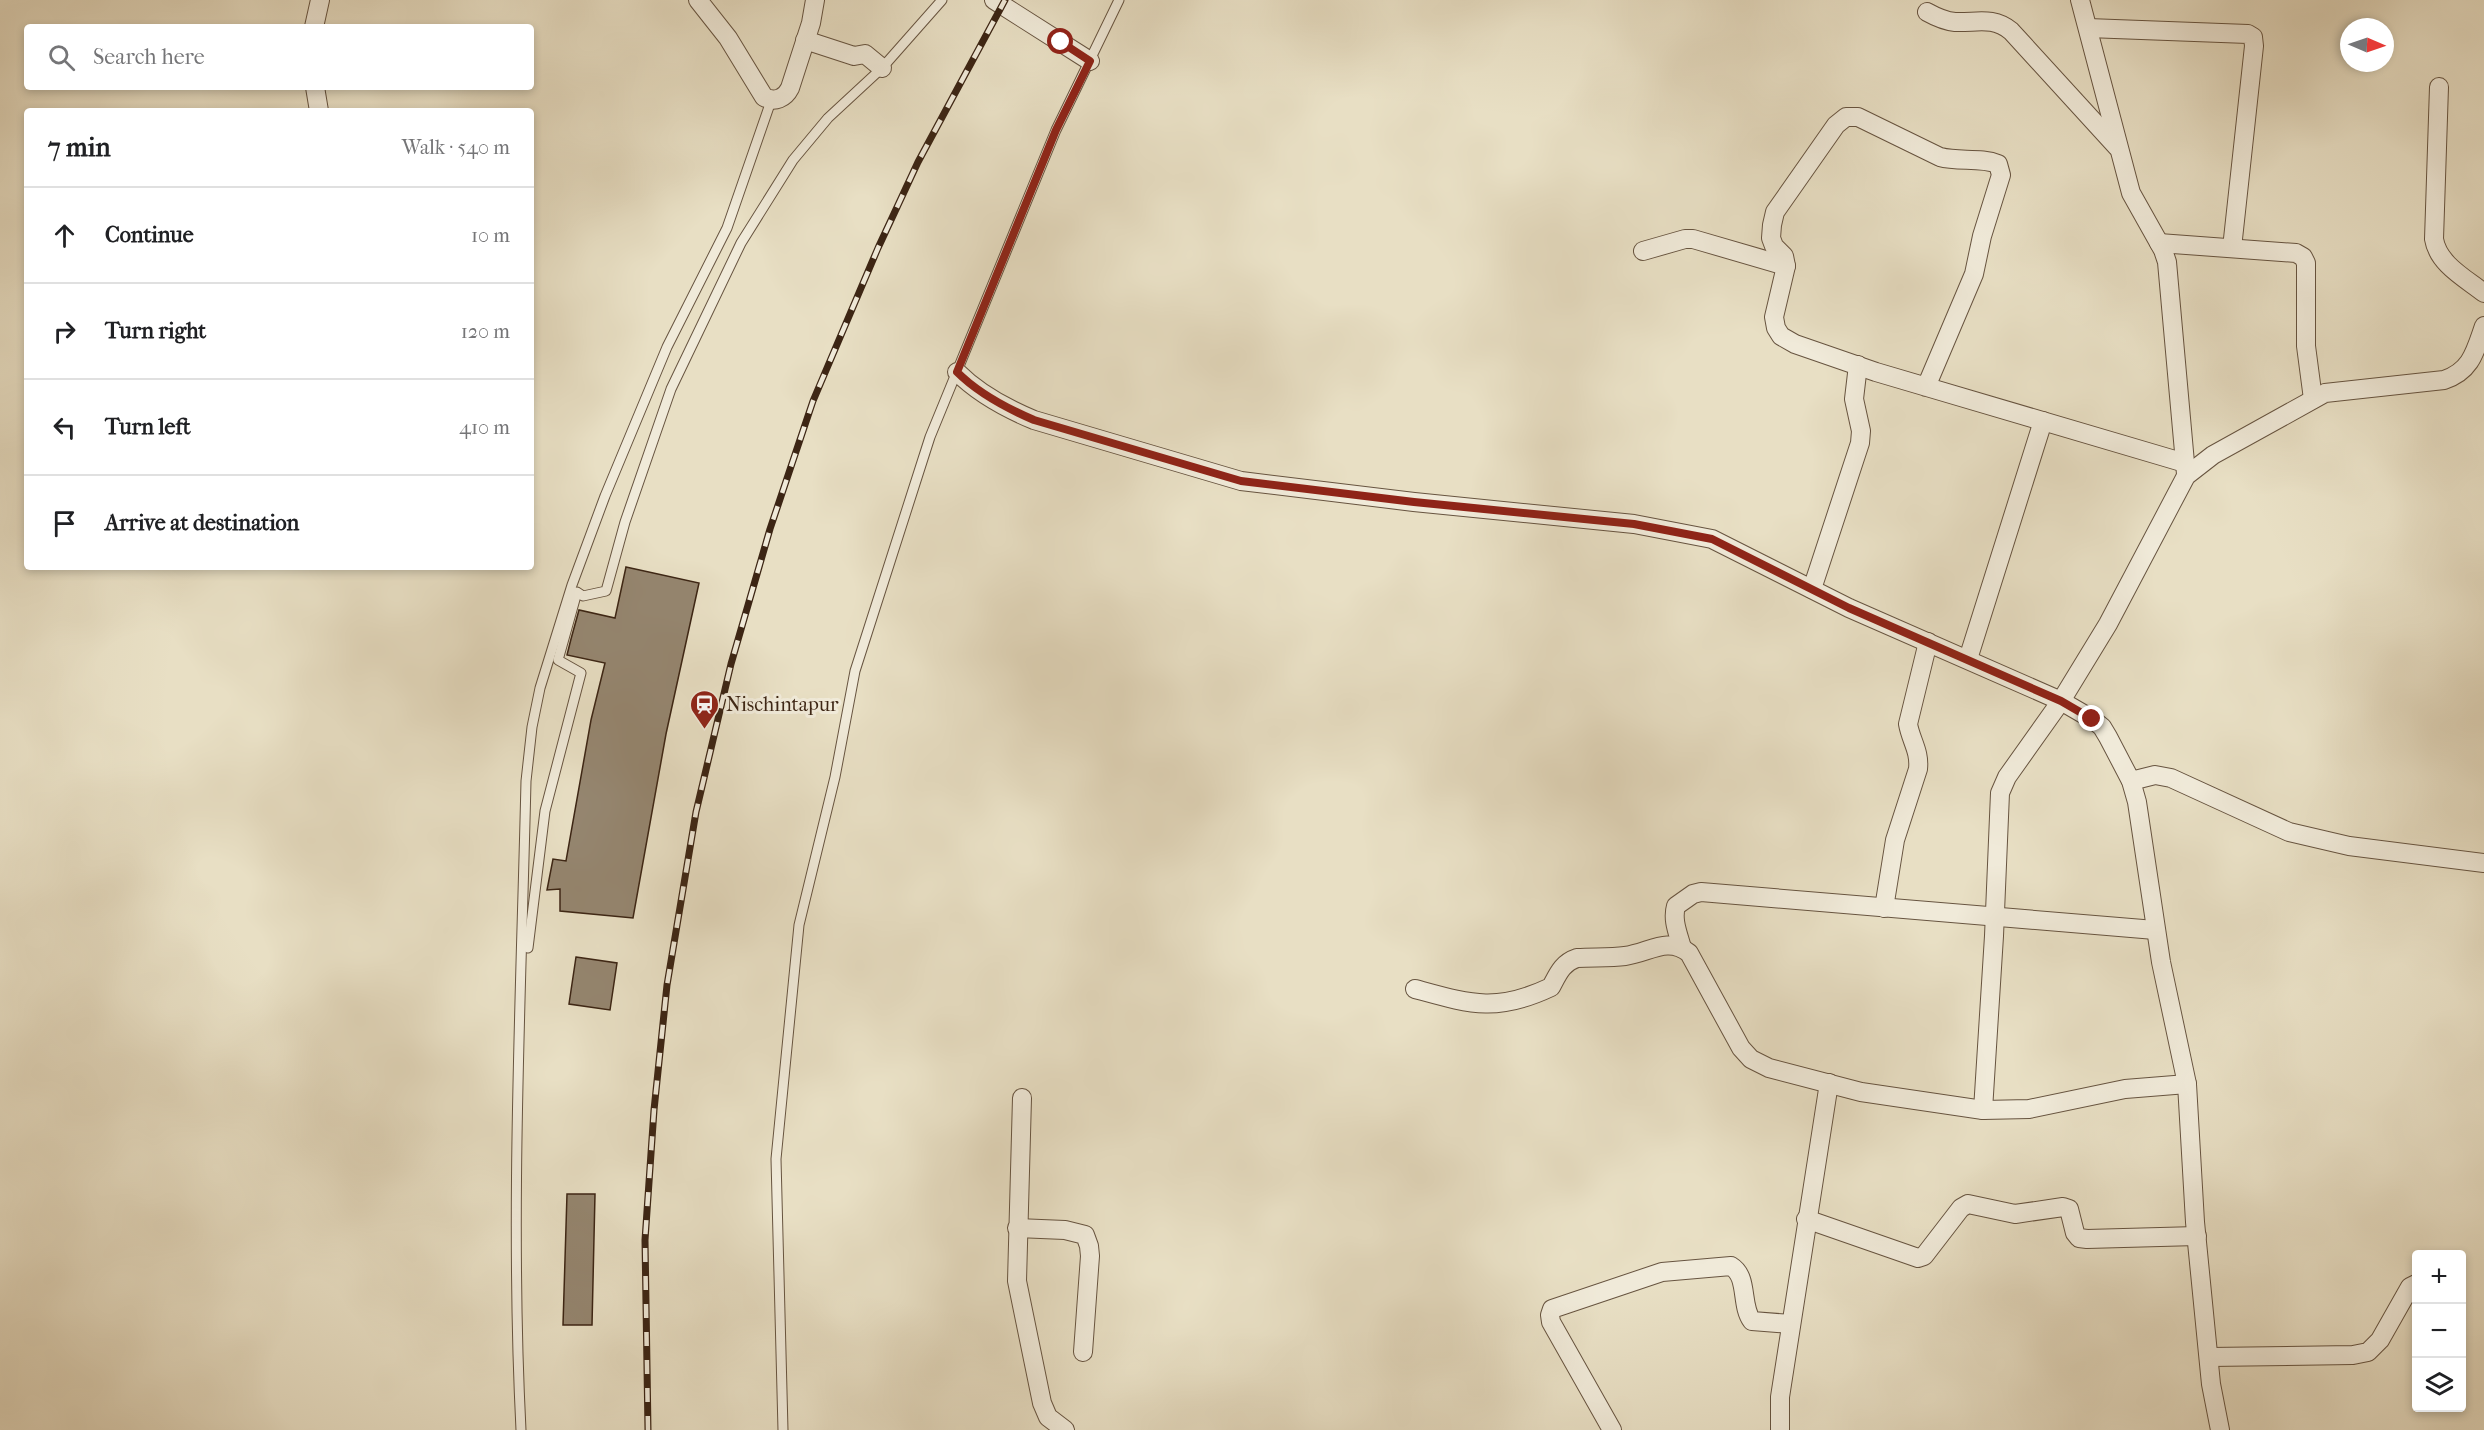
<!DOCTYPE html>
<html lang="en">
<head>
<meta charset="utf-8">
<style>
	:root { --surface:#fff; --page:#f6f6f6; --text:#202124; --muted:#757577; --line:#e0e0e0 }
	body { margin:0; font-family:"IM FELL French Canon",serif; background:var(--page); color:var(--text) }
	.controls { position:absolute; right:18px; bottom:18px; display:grid; overflow:hidden; border-radius:6px; box-shadow:0 3px 9px #0003 }
	.controls button { width:54px; height:54px; display:grid; place-items:center; padding:0; border:0; border-bottom:2px solid var(--line); background:var(--surface); color:var(--text); font:30px sans-serif }
	.compass { position:absolute; left:2340px; top:18px; width:54px; height:54px; border-radius:50%; background:var(--surface); box-shadow:0 3px 9px #0003; rotate:92deg }
	.stop { position:absolute; width:18px; height:18px; margin:-14px; border:4px solid #8f2418; border-radius:50%; background:#fff }
	.stop.end { background:#8f2418; border-color:#fff; box-shadow:0 2px 6px #0008 }
	.list { margin:0; padding:0; list-style:none }
	h2 { display:flex; justify-content:space-between; align-items:center; height:78px; margin:0; padding:0 24px; font-size:26px }
	h2 small { font-size:20px; font-weight:400; color:var(--muted) }
	.list li { display:grid; grid-template-columns:39px 1fr auto; gap:18px; align-items:center; box-sizing:border-box; height:96px; padding:0 24px; border-top:2px solid var(--line) }
	.list b { display:block; font-size:22px; white-space:nowrap }
	.list em { font-size:20px; font-style:normal; color:var(--muted) }
	.icon { flex:none; width:33px; height:33px; fill:none; stroke:currentColor; stroke-width:2; stroke-linecap:round; stroke-linejoin:round }
	.map { position:relative; flex:none; width:2484px; height:1430px; overflow:hidden }
	.search { position:absolute; background:var(--surface); box-shadow:0 3px 9px #0003; left:24px; top:24px; width:510px; height:66px; display:flex; align-items:center; gap:15px; box-sizing:border-box; padding:0 21px; border-radius:6px; color:var(--muted); font-size:22px }
	.panel { position:absolute; background:var(--surface); box-shadow:0 3px 9px #0003; left:24px; top:108px; width:510px; height:462px; border-radius:6px }
	.map>svg:first-child { display:block }
	.building { fill:#958670; stroke:#3c2514; stroke-width:1.5 }
	.lines { fill:none; stroke-linecap:round; stroke-linejoin:round }
	.service-casing { stroke:#675440; stroke-width:11 }
	.minor-casing { stroke:#675440; stroke-width:20 }
	.service { stroke:#f0ead9; stroke-width:9 }
	.minor { stroke:#f0ead9; stroke-width:18 }
	.rail-casing { stroke:#3c2514; stroke-width:7 }
	.rail { stroke:#f0ead9; stroke-width:4.5; stroke-dasharray:14; stroke-linecap:butt }
	.route { stroke:#8f2418; stroke-width:8 }
	.labels { text-anchor:middle; stroke-width:6; stroke-linejoin:round; paint-order:stroke }
	.poi-label { font-size:20px; fill:#3c2514; stroke:#f0ead9; text-anchor:start }
</style>
</head>
<body>
<div class="map">
<svg width="2484" height="1430" viewBox="0 0 2484 1430">
	<rect width="100%" height="100%" fill="#e8dfc4"/>
	<filter id="stains"><feTurbulence type="fractalNoise" baseFrequency=".00333" numOctaves="4"/><feColorMatrix values="0 0 0 0 .2 0 0 0 0 .09 0 0 0 0 .02 0 0 0 .5 -.17"/></filter>
	<radialGradient id="worn" r=".72"><stop offset=".6" stop-color="#630" stop-opacity="0"/><stop offset="1" stop-color="#630" stop-opacity=".3"/></radialGradient>
	<g class="building">
		<path d="M626,567L699,583L666,734L633,918L560,911V889L547,890L553,859L566,861L591,720L605,663L567,655L571,639L579,610L615,618Z"/>
		<path d="M576,957L617,963L610,1010L569,1004Z"/>
		<path d="M567,1194H595L592,1325H563Z"/>
	</g>
	<g class="lines">
		<defs>
			<g id="service">
				<path d="M528,948L545,811L581,673L558,660L577,592L583,596L606,591L625,522L671,389L741,243L793,160L828,118L882,68L942,0"/>
				<path d="M521,1430C510,1215 521,997 526,781L532,727L540,688L572,585L605,496L667,347L727,228L771,101"/>
				<path d="M783,1430L776,1159L799,925L835,777L855,671L930,437L1056,130L1119,0"/>
			</g>
			<g id="minor">
				<path d="M698,0L728,38L764,97C775,103 785,98 790,88L811,23L815,0"/>
				<path d="M994,0L1090,61"/>
				<path d="M2080,0L2131,193L2163,250L2167,262L2186,474"/>
				<path d="M1927,12C1936,17 1944,21 1955,22C1976,23 1993,16 2011,31L2117,147"/>
				<path d="M314,27L320,0"/>
				<path d="M2088,28L2248,34L2253,37L2254,46L2232,248"/>
				<path d="M805,40L854,56L865,54L882,68"/>
				<path d="M315,87L319,111"/>
				<path d="M2439,87L2434,239C2438,264 2465,278 2484,293"/>
				<path d="M2159,243L2296,253L2303,257L2306,263V346L2313,399"/>
				<path d="M1643,251L1685,239H1693L1786,266"/>
				<path d="M957,372C979,394 1005,408 1034,420L1241,481L1414,502L1634,524L1712,539L1849,608L2061,701L2092,719L2102,727L2108,737L2131,781L2137,802L2161,962L2187,1084L2195,1222L2211,1384L2220,1430"/>
				<path d="M1926,387L1974,274L1982,236L2001,175L1998,164C1981,157 1958,162 1940,157L1858,117H1846L1836,125L1775,212L1772,225L1771,238L1774,246L1784,256L1786,266L1774,317L1776,328L1781,336L1795,344L1876,372L2185,463"/>
				<path d="M1812,589L1860,443L1861,431L1854,399L1858,365"/>
				<path d="M1968,659L2043,421"/>
				<path d="M2131,781L2155,775L2171,778L2289,832L2349,846L2484,863"/>
				<path d="M1884,908L1895,840L1918,769C1920,751 1911,741 1908,724L1928,642"/>
				<path d="M1682,948C1678,933 1672,920 1676,906L1693,894L1701,892L2155,930"/>
				<path d="M1415,989C1470,1004 1496,1013 1551,987C1558,974 1562,963 1577,958C1593,957 1610,958 1625,956C1649,953 1667,936 1689,953L1741,1048L1751,1059L1769,1068L1861,1092L1983,1110L2029,1109L2125,1089L2187,1084"/>
				<path d="M1022,1098L1017,1281L1042,1403L1048,1417L1065,1430"/>
				<path d="M1983,1110L1994,936L2000,793L2007,777L2061,701L2108,624L2186,476L2213,455L2325,393L2444,380C2471,371 2475,352 2484,326"/>
				<path d="M1806,1219L1918,1258L1924,1256L1961,1208L1968,1204L2015,1214L2063,1207L2069,1209L2075,1233L2079,1238L2087,1239L2197,1236"/>
				<path d="M1017,1228L1065,1230L1085,1235L1089,1246L1090,1256L1083,1352"/>
				<path d="M2209,1357L2353,1355L2368,1352L2380,1340L2410,1287L2416,1284"/>
				<path d="M1612,1430L1551,1322L1550,1315L1552,1309L1662,1272L1731,1266C1749,1277 1740,1305 1752,1321L1791,1324"/>
				<path d="M1780,1430V1397L1829,1083"/>
			</g>
		</defs>
		<use href="#service" class="service-casing"/>
		<use href="#minor" class="minor-casing"/>
		<use href="#service" class="service"/>
		<use href="#minor" class="minor"/>
		<defs>
			<path id="rail" d="M648,1430L645,1240L654,1110L667,985L696,812L731,664L770,529L813,401L878,248L918,162L1005,0"/>
		</defs>
		<use href="#rail" class="rail-casing"/>
		<use href="#rail" class="rail"/>
	</g>
	<g class="lines">
		<path class="route" d="M1061,42L1090,61L1056,130L957,372C979,394 1006,408 1034,420L1241,481L1414,502L1634,524L1712,539L1849,608L2061,701L2092,719"/>
	</g>
	<defs>
		<symbol id="station-pin" viewBox="-11 -11 22 30"><path d="M0 17L-7.5 6A9.5 9.5 0 1 1 7.5 6Z" fill="#8f2418" stroke="#f0ead9"/><path d="M-3-6H3Q5-6 5-4V2Q5 4 3 4L4.5 6H3L1.5 4h-3L-3 6H-4.5L-3 4Q-5 4-5 2V-4Q-5-6-3-6ZM-3.5-4v3h7v-3ZM-3.5 1v1.5H-2V1ZM2 1v1.5H3.5V1Z" fill="#fff"/></symbol>
	</defs>
	<g fill-rule="evenodd">
		<use href="#station-pin" x="688" y="688" width="33" height="45"/>
	</g>
	<g class="labels">
		<g class="poi-label">
			<text x="726" y="711">Nischintapur</text>
		</g>
	</g>
	<rect width="100%" height="100%" filter="url(#stains)"/>
	<rect width="100%" height="100%" fill="url(#worn)"/>
</svg>
<div class="controls">
<button>+</button>
<button>−</button>
<button><svg class="icon" aria-label="layers" viewBox="0 0 24 24"><path d="M12 4l9 5-9 5-9-5zM3 14l9 5 9-5"/></svg></button>
</div>
<svg class="compass" viewBox="-18 -18 36 36"><path d="M0-13l5 13h-10z" fill="#e53935"/><path d="M0 13l5-13h-10z" fill="#757577"/></svg>
<div class="stop" style="left:1061px;top:42px"></div>
<div class="stop end" style="left:2092px;top:719px"></div>
<div class="search"><svg class="icon" aria-label="search" viewBox="0 0 24 24"><circle cx="10" cy="10" r="6"/><path d="M15 15l6 6"/></svg>Search here</div>
<section class="panel">
<h2>7 min<small>Walk · 540 m</small></h2>
<ul class="list">
<li><svg class="icon" aria-label="ahead" viewBox="0 0 24 24"><path d="M12 20V5M6 11l6-6 6 6"/></svg><div><b>Continue</b></div><em>10 m</em></li>
<li><svg class="icon" aria-label="right" viewBox="0 0 24 24"><path d="M7 20v-9h11M14 6l5 5-5 5"/></svg><div><b>Turn right</b></div><em>120 m</em></li>
<li><svg class="icon" aria-label="left" viewBox="0 0 24 24"><path d="M17 20v-9H6M10 6l-5 5 5 5"/></svg><div><b>Turn left</b></div><em>410 m</em></li>
<li><svg class="icon" aria-label="arrive" viewBox="0 0 24 24"><path d="M6 21V4h12l-3 4 3 4H6"/></svg><div><b>Arrive at destination</b></div></li>
</ul>
</section>
</div>
</body>
</html>
